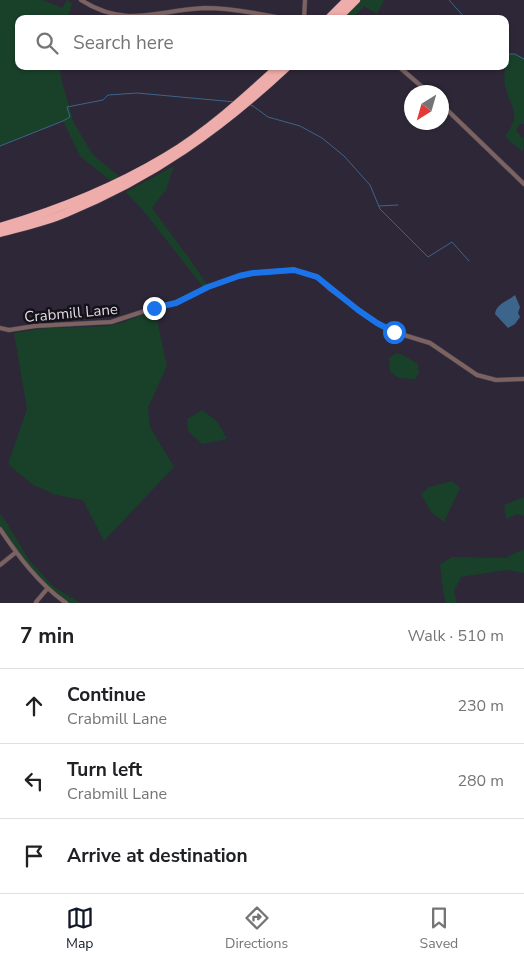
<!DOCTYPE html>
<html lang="en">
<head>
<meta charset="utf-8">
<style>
	:root { --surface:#fff; --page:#f2f2f2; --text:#202124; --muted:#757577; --line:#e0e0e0; --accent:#111827 }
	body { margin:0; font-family:"Nunito Sans",sans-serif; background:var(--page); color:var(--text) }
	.compass { position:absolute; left:404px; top:85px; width:45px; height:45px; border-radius:50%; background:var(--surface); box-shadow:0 1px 4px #0004; rotate:217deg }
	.stop { position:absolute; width:15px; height:15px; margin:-11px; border:4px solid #1a73e8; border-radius:50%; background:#fff }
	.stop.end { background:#1a73e8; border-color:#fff; box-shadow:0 1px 5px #0008 }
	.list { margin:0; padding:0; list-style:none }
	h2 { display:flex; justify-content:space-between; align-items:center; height:65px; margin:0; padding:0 20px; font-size:21px }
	h2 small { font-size:16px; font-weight:400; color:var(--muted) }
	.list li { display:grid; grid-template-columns:32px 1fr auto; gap:15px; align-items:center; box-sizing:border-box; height:75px; padding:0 20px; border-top:1px solid var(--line) }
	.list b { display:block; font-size:19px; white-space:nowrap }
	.list p { margin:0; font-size:16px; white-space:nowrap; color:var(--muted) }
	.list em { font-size:16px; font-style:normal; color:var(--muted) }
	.icon { flex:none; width:28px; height:28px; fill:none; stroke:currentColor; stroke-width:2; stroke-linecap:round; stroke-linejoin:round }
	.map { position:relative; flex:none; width:524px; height:603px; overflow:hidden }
	.search { position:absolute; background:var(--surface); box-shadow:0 1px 4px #0004; left:15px; right:15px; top:15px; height:55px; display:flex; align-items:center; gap:12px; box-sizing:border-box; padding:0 18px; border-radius:10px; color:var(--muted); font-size:19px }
	.sheet { height:290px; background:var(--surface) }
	nav { display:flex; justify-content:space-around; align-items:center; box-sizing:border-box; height:70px; border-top:1px solid var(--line); background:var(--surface); font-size:14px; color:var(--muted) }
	nav a { display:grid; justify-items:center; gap:2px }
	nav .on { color:var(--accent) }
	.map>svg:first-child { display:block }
	.green { fill:#194029 }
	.water { fill:#3d648b }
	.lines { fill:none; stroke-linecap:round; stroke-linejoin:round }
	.stream { stroke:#3d648b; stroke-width:1 }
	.street-casing { stroke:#494453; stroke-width:5 }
	.highway-casing { stroke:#494453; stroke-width:9 }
	.street { stroke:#7c6260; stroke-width:4 }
	.highway { stroke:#eeadaa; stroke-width:8 }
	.route { stroke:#1a73e8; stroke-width:6 }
	.labels { text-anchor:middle; stroke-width:5; stroke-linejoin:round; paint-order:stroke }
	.street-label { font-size:15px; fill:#dfdce7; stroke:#141119 }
</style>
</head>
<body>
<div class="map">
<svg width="524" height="603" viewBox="0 0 524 603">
	<rect width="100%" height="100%" fill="#2d2737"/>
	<g class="green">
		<path d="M0,0H43L62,8L67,0L72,3L68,19H19V66H59L62,82L74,123L93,155L119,176L111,181L80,156L63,121L0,146Z"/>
		<path d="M361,0H384L377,14L364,6L352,19H342Z"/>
		<path d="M506,54H515L524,59V124H520L516,130L522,138H524L523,152L505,137C522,111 512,112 505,86C503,76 506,64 506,54Z"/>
		<path d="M174,166L166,190L152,208L189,258L207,285L203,287L146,214L126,192Z"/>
		<path d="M155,310L167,366L148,408L150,427L174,467L104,541L83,500L56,495L33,485L8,464L27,409L14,333L47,328L110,326L124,322Z"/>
		<path d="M396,353L403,355L418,364L419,373L415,379L398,378L390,371L389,358Z"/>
		<path d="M202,410L217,421L227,439L202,444L188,431L187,419Z"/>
		<path d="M452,481L460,488L444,522L431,512L421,494L429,487Z"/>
		<path d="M524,497V516L517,514L506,519L504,505Z"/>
		<path d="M0,514L5,520L29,560L53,586L80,603H68L47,587L29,568L0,526Z"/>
		<path d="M524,549V573L506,570L461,577L454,591L457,603H446L443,590L440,564L452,557L505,558Z"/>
	</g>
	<path class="water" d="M515,295L520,307L518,313L520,317L515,324L508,328L495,314C496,304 508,301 515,295Z"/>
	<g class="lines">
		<g class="stream">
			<path d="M449,0L466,19"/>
			<path d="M505,54H515L524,59"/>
			<path d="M249,105L253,106L268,117L300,126L322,138L344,156L370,185L380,209L428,257L452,242L469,261"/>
			<path d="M0,146L63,121L70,117L67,107L103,100L108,95L137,93L235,102"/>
			<path d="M379,206L398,205"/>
		</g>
		<defs>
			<g id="street">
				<path d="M81,0C126,29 158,10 205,8C230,8 262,14 286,19"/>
				<path d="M304,19L305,0"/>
				<path d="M398,66L428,92"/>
				<path d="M442,105L524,184"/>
				<path d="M0,328L9,330L35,326L111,322L154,308L175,303L208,287L239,276L253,273L294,270L317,277L330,289L377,323L394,332L430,343L477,375L496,380L524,379"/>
				<path d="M0,529C19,557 38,583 66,603"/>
				<path d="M0,565L15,553"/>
				<path d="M36,602L47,589"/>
			</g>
			<g id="highway">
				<path d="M328,19L347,0"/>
				<path d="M337,19L356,0"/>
				<path d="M0,227C58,210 113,188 165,157C207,132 243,99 279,66"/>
				<path d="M0,233C22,227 45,222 66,213C152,178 221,129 288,66"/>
			</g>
		</defs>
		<use href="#street" class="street-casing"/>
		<use href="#highway" class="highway-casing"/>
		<use href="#street" class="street"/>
		<use href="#highway" class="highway"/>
	</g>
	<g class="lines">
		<path class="route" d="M154,308L176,303L208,287L239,276L253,273L294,270L317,277L358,310L377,323L394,332"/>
	</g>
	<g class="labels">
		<g class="street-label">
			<text transform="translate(71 313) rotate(-5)" y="5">Crabmill Lane</text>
		</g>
	</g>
</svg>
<svg class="compass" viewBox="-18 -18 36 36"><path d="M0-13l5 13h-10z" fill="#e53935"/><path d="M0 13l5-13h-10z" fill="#757577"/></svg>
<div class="stop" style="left:394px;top:332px"></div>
<div class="stop end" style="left:154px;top:308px"></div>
<div class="search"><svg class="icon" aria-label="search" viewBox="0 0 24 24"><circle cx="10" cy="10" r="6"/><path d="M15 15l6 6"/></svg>Search here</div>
</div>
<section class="sheet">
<h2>7 min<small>Walk · 510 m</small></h2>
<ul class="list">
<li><svg class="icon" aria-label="ahead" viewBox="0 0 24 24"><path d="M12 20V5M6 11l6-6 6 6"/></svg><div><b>Continue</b><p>Crabmill Lane</p></div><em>230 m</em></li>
<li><svg class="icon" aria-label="left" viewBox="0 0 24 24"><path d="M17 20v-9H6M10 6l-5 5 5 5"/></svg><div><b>Turn left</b><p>Crabmill Lane</p></div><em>280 m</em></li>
<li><svg class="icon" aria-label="arrive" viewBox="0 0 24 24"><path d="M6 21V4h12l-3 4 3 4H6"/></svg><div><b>Arrive at destination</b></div></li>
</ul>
</section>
<nav>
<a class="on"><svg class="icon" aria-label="map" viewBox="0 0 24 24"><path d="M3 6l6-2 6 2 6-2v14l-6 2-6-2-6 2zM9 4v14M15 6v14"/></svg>Map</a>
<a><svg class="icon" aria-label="directions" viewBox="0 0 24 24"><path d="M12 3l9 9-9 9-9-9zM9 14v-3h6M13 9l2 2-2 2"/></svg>Directions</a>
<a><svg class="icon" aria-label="saved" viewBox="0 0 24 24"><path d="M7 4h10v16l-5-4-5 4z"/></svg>Saved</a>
</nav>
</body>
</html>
